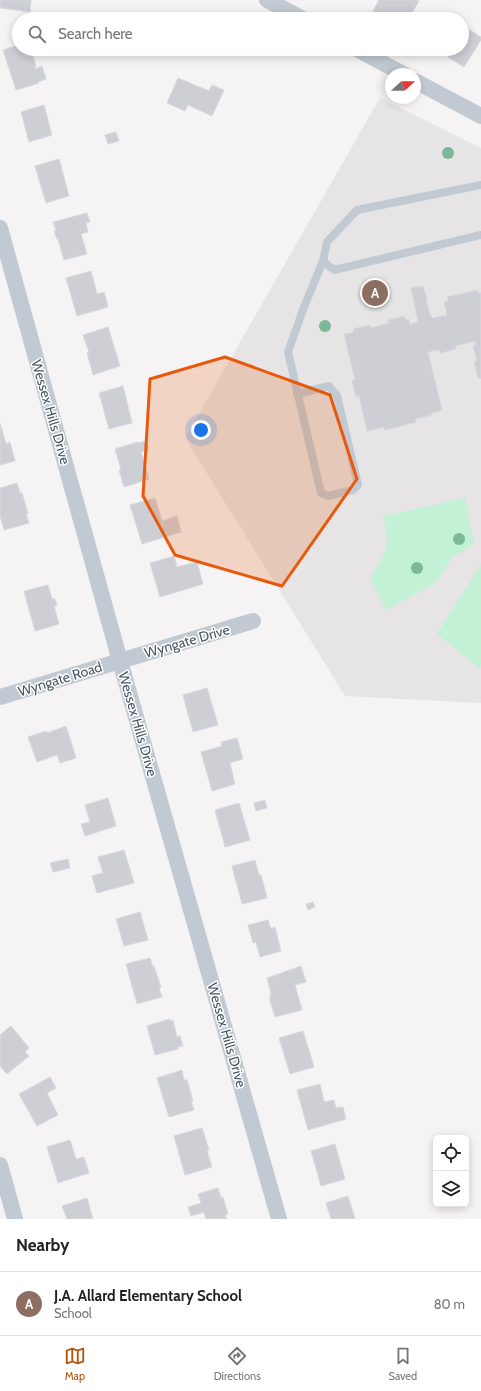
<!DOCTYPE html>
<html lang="en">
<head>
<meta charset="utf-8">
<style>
	:root { --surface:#fff; --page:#f2f2f2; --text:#222; --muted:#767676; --line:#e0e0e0; --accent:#b45309 }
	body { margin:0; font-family:Cabin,sans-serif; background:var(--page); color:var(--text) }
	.controls { position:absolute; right:12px; bottom:12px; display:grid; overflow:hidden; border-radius:6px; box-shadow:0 2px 10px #0003 }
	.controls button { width:36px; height:36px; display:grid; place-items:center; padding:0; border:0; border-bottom:1px solid var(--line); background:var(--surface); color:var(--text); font:20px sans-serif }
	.compass { position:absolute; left:385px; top:68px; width:36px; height:36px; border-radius:50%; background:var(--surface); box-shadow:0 2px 10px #0003; rotate:69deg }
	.you { position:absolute; left:201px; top:430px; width:14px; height:14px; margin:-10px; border:3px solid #fff; border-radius:50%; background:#1a73e8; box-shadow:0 0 0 6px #1a73e833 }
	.badge { display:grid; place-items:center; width:26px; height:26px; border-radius:50%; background:var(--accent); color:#fff; font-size:13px; font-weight:700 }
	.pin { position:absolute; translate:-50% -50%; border:2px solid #fff; box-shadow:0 1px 4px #0006 }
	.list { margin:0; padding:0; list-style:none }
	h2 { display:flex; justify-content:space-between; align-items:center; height:52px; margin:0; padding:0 16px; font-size:17px }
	h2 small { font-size:13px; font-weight:400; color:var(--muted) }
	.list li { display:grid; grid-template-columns:26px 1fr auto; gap:12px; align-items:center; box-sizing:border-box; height:64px; padding:0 16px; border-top:1px solid var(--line) }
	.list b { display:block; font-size:15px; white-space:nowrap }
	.list p { margin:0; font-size:13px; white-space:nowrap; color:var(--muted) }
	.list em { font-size:13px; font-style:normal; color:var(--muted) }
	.icon { flex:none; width:22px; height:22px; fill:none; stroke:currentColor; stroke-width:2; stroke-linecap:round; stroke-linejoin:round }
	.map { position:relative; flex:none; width:481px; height:1219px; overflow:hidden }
	.search { position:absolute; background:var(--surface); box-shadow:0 2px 10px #0003; left:12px; right:12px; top:12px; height:44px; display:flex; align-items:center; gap:10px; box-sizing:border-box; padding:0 14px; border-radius:22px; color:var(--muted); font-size:15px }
	.sheet { height:116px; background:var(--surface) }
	nav { display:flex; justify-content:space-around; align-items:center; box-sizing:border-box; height:56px; border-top:1px solid var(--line); background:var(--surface); font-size:11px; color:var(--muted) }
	nav a { display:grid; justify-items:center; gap:2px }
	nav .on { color:var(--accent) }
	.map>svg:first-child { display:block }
	.education { fill:#e6e4e5 }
	.green { fill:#c3f1d5 }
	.building { fill:#cdcfd5; stroke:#d7d9de }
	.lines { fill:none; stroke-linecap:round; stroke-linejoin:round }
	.lane { stroke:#c1cad2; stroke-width:8 }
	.street { stroke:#c1cad2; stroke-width:16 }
	.tree { fill:#7bb799 }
	.marked { fill:#e8590c; fill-opacity:0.2; stroke:#e8590c; stroke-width:3; stroke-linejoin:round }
	.labels { text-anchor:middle; stroke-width:3; stroke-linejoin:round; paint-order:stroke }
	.street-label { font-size:14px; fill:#4a5661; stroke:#fff }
</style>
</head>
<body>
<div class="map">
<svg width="481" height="1219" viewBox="0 0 481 1219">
	<rect width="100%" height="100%" fill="#f5f3f3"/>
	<path class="education" d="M380,98L481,148V703L345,696L185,438Z"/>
	<g class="green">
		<path d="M465,498L474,544L451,558L437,582L386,610L370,578C386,553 391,547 383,516Z"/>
		<path d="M481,564V667L479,668L437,634Z"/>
	</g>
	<g class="building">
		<path d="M0,0H31L30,12L0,8Z"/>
		<path d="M379,0H417L419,1L408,19H400L394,15L392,19H383L372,13Z"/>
		<path d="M462,25L481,37V40L464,67L448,57L451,52L446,49H462Z"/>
		<path d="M19,45V49H31L36,67H34L35,69L42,66L46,79L38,82L39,83L16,90L3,50Z"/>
		<path d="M178,78L209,91L212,85L224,90L212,116L188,105L185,111L167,103Z"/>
		<path d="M44,105L52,135L29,142L21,112Z"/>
		<path d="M116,132L119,141L108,144L105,135Z"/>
		<path d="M59,159L69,196L46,203L35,166Z"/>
		<path d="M87,213L90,222L86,223L88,232L81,234L87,254L64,260L58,239H57L54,231L56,230L53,222Z"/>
		<path d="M91,271L97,294L104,292L108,307L77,316L66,278Z"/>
		<path d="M423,286L425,294H426L427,298H426L430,315H431L432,318L447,315L444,302L448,301L447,297L478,290L479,293H481V379V378H478L474,362L477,361L473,346L476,345L475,341L455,346L456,349L440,353L439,350L428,352L442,410L432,413V415L415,419L416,422L385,430L384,427L367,431L359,396L356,397L352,381L355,380L344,334L354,332L353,329L370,325V328L389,323L388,320L405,316V320L409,319L410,324L418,322L411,288Z"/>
		<path d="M108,327L120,366L93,375L87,353L89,352L83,335Z"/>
		<path d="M123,386L132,423L109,429L99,393Z"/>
		<path d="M0,423L6,444L10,442L15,461L0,465Z"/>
		<path d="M146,441L149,449L141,452L149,479L124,487L119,470L121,469L115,449L138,442V443Z"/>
		<path d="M17,483L20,493H22L28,513L26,514L29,523L4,530L0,516V488Z"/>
		<path d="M155,498L162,521L177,516L181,532L142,544L130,505Z"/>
		<path d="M174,556L177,567L197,562L203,584L160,597L150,563Z"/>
		<path d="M48,585L52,599H55L57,606H54L59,624L35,631L24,591Z"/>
		<path d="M207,688L218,725L193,732L183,695Z"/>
		<path d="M66,726L76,758L60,763L57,755L37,762L28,737L46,731L47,733Z"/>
		<path d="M237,738L243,759L230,763L235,784L212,791L201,752L222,746L221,742Z"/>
		<path d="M108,798L116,826L85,836L81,824L90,822L85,805Z"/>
		<path d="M265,800L267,808L256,811L254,803Z"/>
		<path d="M239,803L250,840L225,847L215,810Z"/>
		<path d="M124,850L134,883L97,893L92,876L103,873L98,857Z"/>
		<path d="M68,859L70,868L53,872L50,863Z"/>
		<path d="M255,860L259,875H261L267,898L242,904L232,866Z"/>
		<path d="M313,902L315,907L308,910L306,904Z"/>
		<path d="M140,912L148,940L124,946L116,919Z"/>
		<path d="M268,920L271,929L275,927L281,951L260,957L256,942L253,943L248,925Z"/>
		<path d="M150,958L153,967L154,966L161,987L159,988L162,997L137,1004L126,964Z"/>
		<path d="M301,966L306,982L295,985L302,1010L275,1017L270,1001V997L271,993L267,978Z"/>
		<path d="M170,1019V1021L173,1020L177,1037L180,1036L183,1046L178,1047V1049L155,1055L147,1026Z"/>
		<path d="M11,1026L29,1048L25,1052L29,1056L7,1074L0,1066V1035Z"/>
		<path d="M303,1031L314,1067L290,1074L279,1038Z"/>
		<path d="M182,1070L184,1080H187L193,1101H191L194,1110L169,1117L157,1078Z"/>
		<path d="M50,1077L56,1088L47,1093L58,1115L37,1126L19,1094Z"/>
		<path d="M320,1084L324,1102L334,1100L336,1108L343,1107L346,1119L308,1130L297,1090Z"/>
		<path d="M202,1128L209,1150L207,1151L212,1167L185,1175L174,1136Z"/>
		<path d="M70,1140L76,1159L84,1157L89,1173L58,1183L47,1147Z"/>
		<path d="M335,1144L345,1179L321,1186L311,1151Z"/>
		<path d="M218,1188L221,1198L223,1197L228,1214L225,1215L227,1219H206L204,1212L191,1216L188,1207L201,1203L198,1194Z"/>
		<path d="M348,1196L355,1219H331L326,1203Z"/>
		<path d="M87,1198L93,1219H67L62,1206Z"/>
	</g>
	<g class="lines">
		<g class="lane">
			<path d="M481,185L357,210L327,242L323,261L334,270L481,235"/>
			<path d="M297,394L329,386L337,396L358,485L353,490L328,496L321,493L288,352L304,307L323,261"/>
		</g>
		<g class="street">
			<path d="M267,0L303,19"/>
			<path d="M357,49L403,74"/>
			<path d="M415,81L481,116"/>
			<path d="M0,228L120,661L279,1219"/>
			<path d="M0,697L253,621"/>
			<path d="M0,1165L15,1219"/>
		</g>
	</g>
	<g class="tree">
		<circle cx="448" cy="153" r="6"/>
		<circle cx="325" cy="326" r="6"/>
		<circle cx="459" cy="539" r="6"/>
		<circle cx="417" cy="568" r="6"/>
	</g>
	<path class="marked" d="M225,357L330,395L357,479L282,586L175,555L143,496L150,379Z"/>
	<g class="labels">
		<g class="street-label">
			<text transform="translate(51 412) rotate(74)" y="5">Wessex Hills Drive</text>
			<text transform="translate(187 641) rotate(-16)" y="5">Wyngate Drive</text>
			<text transform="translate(60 679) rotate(-17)" y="5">Wyngate Road</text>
			<text transform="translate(138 724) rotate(74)" y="5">Wessex Hills Drive</text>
			<text transform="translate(227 1035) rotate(74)" y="5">Wessex Hills Drive</text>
		</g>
	</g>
</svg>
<div class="controls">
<button><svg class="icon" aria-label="locate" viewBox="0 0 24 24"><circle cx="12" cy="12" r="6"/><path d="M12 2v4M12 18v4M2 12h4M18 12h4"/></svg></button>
<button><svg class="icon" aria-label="layers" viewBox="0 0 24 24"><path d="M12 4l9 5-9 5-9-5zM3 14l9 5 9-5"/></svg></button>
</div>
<svg class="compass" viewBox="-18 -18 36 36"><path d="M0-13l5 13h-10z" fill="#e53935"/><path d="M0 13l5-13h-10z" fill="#767676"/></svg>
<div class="you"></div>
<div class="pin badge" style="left:375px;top:293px;background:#8d6e63">A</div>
<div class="search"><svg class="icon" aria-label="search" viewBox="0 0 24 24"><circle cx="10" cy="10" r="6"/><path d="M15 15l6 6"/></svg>Search here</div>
</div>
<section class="sheet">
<h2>Nearby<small></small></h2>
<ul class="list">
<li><span class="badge" style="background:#8d6e63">A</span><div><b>J.A. Allard Elementary School</b><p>School</p></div><em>80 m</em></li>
</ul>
</section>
<nav>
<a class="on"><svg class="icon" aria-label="map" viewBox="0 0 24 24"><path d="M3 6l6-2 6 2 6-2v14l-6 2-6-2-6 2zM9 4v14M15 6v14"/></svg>Map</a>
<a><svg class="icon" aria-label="directions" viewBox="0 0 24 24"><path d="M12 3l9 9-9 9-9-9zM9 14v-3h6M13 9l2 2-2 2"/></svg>Directions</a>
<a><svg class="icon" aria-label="saved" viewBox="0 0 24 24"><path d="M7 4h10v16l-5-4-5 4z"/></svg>Saved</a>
</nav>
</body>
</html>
